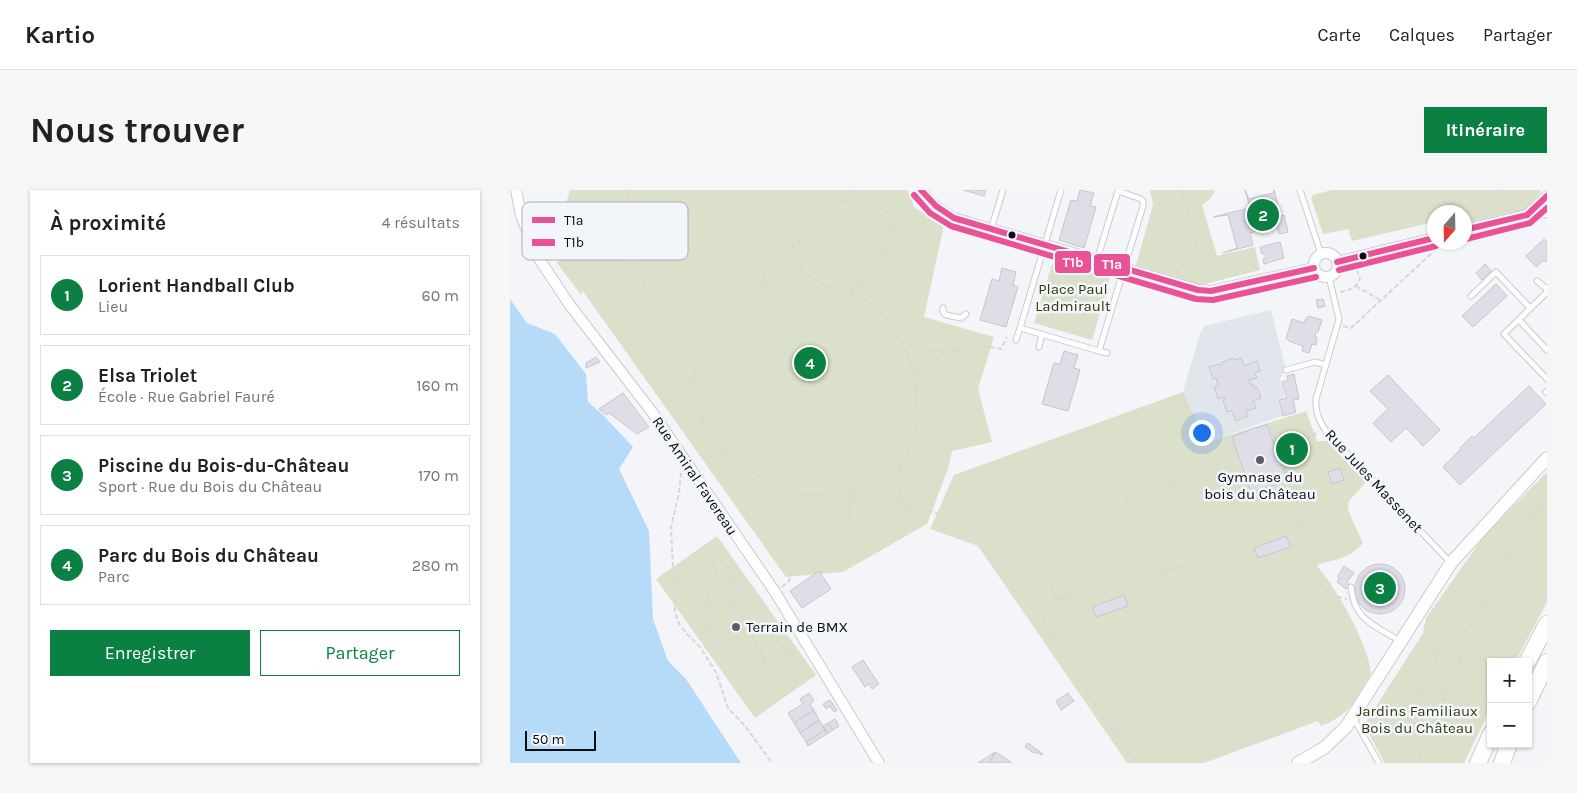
<!DOCTYPE html>
<html lang="fr">
<head>
<meta charset="utf-8">
<style>
	:root { --surface:#fff; --page:#f6f6f6; --text:#202124; --muted:#757577; --line:#e0e0e0; --accent:#0b8043 }
	body { margin:0; font-family:Karla,sans-serif; background:var(--page); color:var(--text) }
	.controls { position:absolute; right:15px; bottom:15px; display:grid; overflow:hidden; border-radius:0px; box-shadow:0 1px 4px #0004 }
	.controls button { width:45px; height:45px; display:grid; place-items:center; padding:0; border:0; border-bottom:1px solid var(--line); background:var(--surface); color:var(--text); font:25px sans-serif }
	.compass { position:absolute; left:917px; top:15px; width:45px; height:45px; border-radius:50%; background:var(--surface); box-shadow:0 1px 4px #0004; rotate:200deg }
	.scale { position:absolute; left:15px; bottom:12px; width:71px; box-sizing:border-box; padding-left:5px; border:2px solid #0c0d0f; border-top:0; font-size:14px; line-height:18px; white-space:nowrap; color:#0c0d0f; -webkit-text-stroke:4px #f2f5f9; paint-order:stroke }
	.you { position:absolute; left:691px; top:242px; width:18px; height:18px; margin:-12px; border:4px solid #fff; border-radius:50%; background:#1a73e8; box-shadow:0 0 0 8px #1a73e833 }
	.badge { display:grid; place-items:center; width:32px; height:32px; border-radius:50%; background:var(--accent); color:#fff; font-size:16px; font-weight:700 }
	.pin { position:absolute; translate:-50% -50%; border:2px solid #fff; box-shadow:0 1px 5px #0006 }
	.list { margin:0; padding:0; list-style:none }
	h2 { display:flex; justify-content:space-between; align-items:center; height:65px; margin:0; padding:0 20px; font-size:21px }
	h2 small { font-size:16px; font-weight:400; color:var(--muted) }
	.list li { display:grid; grid-template-columns:32px 1fr auto; gap:15px; align-items:center; box-sizing:border-box; height:80px; margin:0 10px 10px; padding:0 10px; border:1px solid var(--line); border-radius:0px }
	.list b { display:block; font-size:19px; white-space:nowrap }
	.list p { margin:0; font-size:16px; white-space:nowrap; color:var(--muted) }
	.list em { font-size:16px; font-style:normal; color:var(--muted) }
	.actions { display:flex; gap:10px; padding:15px 20px }
	.actions a { flex:1; padding:11px 0; border:1px solid var(--accent); border-radius:0px; text-align:center; font-size:18px; color:var(--accent) }
	.actions .main { background:var(--accent); color:#fff }
	.map { position:relative; flex:none; width:1037px; height:573px; overflow:hidden; border-radius:0px }
	header { display:flex; align-items:center; gap:30px; box-sizing:border-box; height:70px; padding:0 25px; background:var(--surface); border-bottom:1px solid var(--line) }
	header strong { font-size:24px }
	nav { display:flex; gap:28px; margin-inline-start:auto; font-size:18px }
	.intro { display:flex; align-items:center; justify-content:space-between; box-sizing:border-box; height:120px; padding:0 30px }
	h1 { margin:0; font-size:35px }
	.button { padding:12px 22px; border-radius:0px; background:var(--accent); color:#fff; font-size:18px; font-weight:700 }
	main { display:flex; gap:30px; padding:0 30px }
	aside { flex:1; background:var(--surface); border-radius:0px; box-shadow:0 1px 4px #0004 }
	.map>svg:first-child { display:block }
	.built { fill:#e1e6ed }
	.green { fill:#dbe0cb }
	.water { fill:#b6dbf8 }
	.building { fill:#dfdee8; stroke:#c6c7ca }
	.lines { fill:none; stroke-linecap:round; stroke-linejoin:round }
	.service-casing { stroke:#c9cbcd; stroke-width:7 }
	.minor-casing { stroke:#c9cbcd; stroke-width:12 }
	.tertiary-casing { stroke:#c9cbcd; stroke-width:14 }
	.trunk-casing { stroke:#c9cbcd; stroke-width:18 }
	.path { stroke:#d7d7d8; stroke-width:2; stroke-dasharray:5 2.5; stroke-linecap:butt }
	.service { stroke:#fdfefe; stroke-width:5 }
	.minor { stroke:#fdfefe; stroke-width:10 }
	.tertiary { stroke:#fdfefe; stroke-width:12 }
	.trunk { stroke:#fdfefe; stroke-width:16 }
	.bus-1-casing { stroke:#f2f5f9; stroke-width:10 }
	.bus-2-casing { stroke:#f2f5f9; stroke-width:10 }
	.bus-1 { stroke:#ea5297; stroke-width:6 }
	.bus-2 { stroke:#ea5297; stroke-width:6 }
	.bus-dot { fill:#0c0d0f; stroke:#f2f5f9; stroke-width:2 }
	.poi-dot { fill:#5d5e61; stroke:#f2f5f9; stroke-width:2 }
	.labels { text-anchor:middle; stroke-width:5; stroke-linejoin:round; paint-order:stroke }
	.park-label { font-size:15px; fill:#33390c; stroke:#f2f5f9 }
	.street-label { font-size:15px; fill:#0c0d0f; stroke:#f2f5f9 }
	.poi-label { font-size:15px; fill:#0c0d0f; stroke:#f2f5f9 }
	.key { fill:#f2f5f9; stroke:#adafb3; stroke-width:1 }
	.key-label { font-size:14px; fill:#0c0d0f }
	.line-badge { stroke:#f2f5f9; stroke-width:2 }
	.badge-label { font-size:14px; text-anchor:middle; font-weight:bold; fill:#fff }
</style>
</head>
<body>
<header>
<strong>Kartio</strong>
<nav><a>Carte</a><a>Calques</a><a>Partager</a></nav>
</header>
<div class="intro"><h1>Nous trouver</h1><a class="button">Itinéraire</a></div>
<main>
<aside>
<h2>À proximité<small>4 résultats</small></h2>
<ul class="list">
<li><span class="badge">1</span><div><b>Lorient Handball Club</b><p>Lieu</p></div><em>60 m</em></li>
<li><span class="badge">2</span><div><b>Elsa Triolet</b><p>École · Rue Gabriel Fauré</p></div><em>160 m</em></li>
<li><span class="badge">3</span><div><b>Piscine du Bois-du-Château</b><p>Sport · Rue du Bois du Château</p></div><em>170 m</em></li>
<li><span class="badge">4</span><div><b>Parc du Bois du Château</b><p>Parc</p></div><em>280 m</em></li>
</ul>
<div class="actions"><a class="main">Enregistrer</a><a>Partager</a></div>
</aside>
<div class="map">
<svg width="1037" height="573" viewBox="0 0 1037 573">
	<rect width="100%" height="100%" fill="#f3f5f8"/>
	<path class="built" d="M761,120L776,180L770,188L775,207L768,209L772,226L698,252L673,202L689,147L694,136Z"/>
	<g class="green">
		<path d="M60,0H397L405,18L434,35L414,127L484,147L468,199L482,252L442,261L438,279L417,334L333,382L276,387L72,100L71,105L47,73L50,64L45,51Z"/>
		<path d="M640,0H705L700,9L692,15L707,66L745,57L750,80L691,95L626,75L643,15Z"/>
		<path d="M822,0H1029L1031,2L1015,20L955,33L954,22H924V32L842,51L838,39L813,44L801,8L803,5Z"/>
		<path d="M545,65L602,82L582,150L524,133Z"/>
		<path d="M673,202L698,252L796,221L807,251H817L856,292L839,311L838,320L853,353C840,368 828,369 810,374L807,376C827,399 859,455 861,484C844,511 842,524 811,536L808,531L694,573H617L468,356L420,339L444,285Z"/>
		<path d="M1037,282V412L1005,472H981V518L954,573H875L854,535L913,443L916,428L974,346Z"/>
		<path d="M207,346L306,485L245,528L146,389Z"/>
	</g>
	<path class="water" d="M0,109L17,133L45,144L76,184L78,212L92,224L123,257L109,279L139,341L143,429L158,471L176,489L231,573H0Z"/>
	<g class="building">
		<path d="M453,0H476L474,6Z"/>
		<path d="M570,0L584,3L580,16L586,17L574,58L549,50L561,10L567,11Z"/>
		<path d="M735,0L739,9L763,3L764,0L768,15L759,18L762,32L765,31L764,28L774,25L778,42L769,44L767,36L740,43L743,55L713,63L727,58L718,25L703,27L740,18Z"/>
		<path d="M1034,49L1037,52V71L1036,72L1034,70L1026,77L1016,66Z"/>
		<path d="M770,52L774,68L754,74L753,69L756,68L755,64H752L750,57Z"/>
		<path d="M975,74L981,81L972,90L966,83Z"/>
		<path d="M492,78L506,82L503,95L508,97L496,137L470,130L482,89L489,91Z"/>
		<path d="M986,94L997,106L963,137L952,126Z"/>
		<path d="M813,109L815,116L808,118L806,110Z"/>
		<path d="M799,126L812,130L808,142H806L805,145L807,149L806,155L802,154L799,163L792,161L793,156L779,151L776,148L782,129L794,133L796,128Z"/>
		<path d="M554,161L568,165L564,178L570,180L558,221L532,214L544,173L550,174Z"/>
		<path d="M86,167L90,172L76,178V173Z"/>
		<path d="M723,168L724,170L731,168L734,176L747,171L750,181L745,183L747,188L739,190L741,195L743,194L745,198L747,197L751,208L743,211L746,218L736,221L738,226L726,231L722,221L717,222L713,210L716,209L715,207L708,209L704,197L708,195L706,188L703,189L699,177L709,174V175H712L711,173Z"/>
		<path d="M784,184L789,209L783,210L786,222L773,226L769,210L777,208L772,192L778,190L777,186Z"/>
		<path d="M878,185L930,240L913,256L896,238L881,252L863,233L878,219L860,201Z"/>
		<path d="M1019,196L1036,214L950,295L933,277L951,259L950,258L962,246L964,248Z"/>
		<path d="M113,203L139,237L127,244L99,223L96,225L89,219Z"/>
		<path d="M757,235L777,289L765,295L750,299L747,301L741,302L722,247L745,238Z"/>
		<path d="M789,252L792,262L776,267L773,257Z"/>
		<path d="M830,278L834,290L822,294L818,282Z"/>
		<path d="M776,346L781,357L748,368L744,358Z"/>
		<circle cx="870" cy="399" r="25"/>
		<path d="M834,376L844,383L837,392L839,395L836,399L827,392L829,388L828,386Z"/>
		<path d="M309,381L321,399L292,418L280,401Z"/>
		<path d="M614,405L618,416L586,427L582,417Z"/>
		<path d="M353,470L369,494L362,499L359,494L355,497L342,477Z"/>
		<path d="M299,503L304,511L300,514L304,520L284,533L278,523L293,514L290,509Z"/>
		<path d="M558,503L564,511L551,520L546,511Z"/>
		<path d="M320,510L327,520L324,522L320,516L316,519L313,514Z"/>
		<path d="M304,520L309,530L290,543L284,533Z"/>
		<path d="M325,529L329,536L323,540L318,533Z"/>
		<path d="M309,530L315,540L296,552L290,543Z"/>
		<path d="M318,533L323,540L318,543L313,536Z"/>
		<path d="M315,540L318,543L298,556L296,552Z"/>
		<path d="M518,553L533,564L532,565L526,562L524,563L515,557Z"/>
		<path d="M485,562L479,573H468Z"/>
		<path d="M486,562L502,573H479Z"/>
	</g>
	<g class="lines">
		<defs>
			<g id="service">
				<path d="M551,0L510,138L589,161L633,16V11L631,9L608,1L587,70"/>
				<path d="M790,0L811,64"/>
				<path d="M479,46L493,0"/>
				<path d="M819,87L829,129L806,209C805,224 810,233 819,245L940,372"/>
				<path d="M1027,91L1037,99"/>
				<path d="M1037,102L994,144L1037,189"/>
				<path d="M961,106L986,82L1020,118"/>
				<path d="M433,118V122L436,125L451,128L456,124"/>
				<path d="M1009,130L1037,160"/>
				<path d="M506,150L510,138"/>
				<path d="M529,157L532,144"/>
				<path d="M589,161L597,163"/>
				<path d="M776,180L805,172L816,175"/>
				<path d="M1036,202L1037,201"/>
				<path d="M841,397C844,430 864,435 890,451"/>
				<path d="M843,527L869,573"/>
			</g>
			<g id="minor">
				<path d="M6,0L11,25L26,64L59,114L142,222L265,402L369,573"/>
				<path d="M411,0C420,13 430,21 444,28L688,100L701,101L804,78"/>
				<path d="M1018,25L1037,22"/>
				<path d="M954,40L1017,25L1037,6"/>
				<circle cx="816" cy="75" r="12"/>
				<path d="M827,72L924,48"/>
			</g>
			<path id="tertiary" d="M788,573L814,558L836,537L941,373L1037,268"/>
			<g id="trunk">
				<path d="M1017,472L1037,434"/>
				<path d="M1018,512L1037,472"/>
				<path d="M968,573L981,544"/>
				<path d="M992,573L999,554"/>
			</g>
		</defs>
		<use href="#service" class="service-casing"/>
		<use href="#minor" class="minor-casing"/>
		<use href="#tertiary" class="tertiary-casing"/>
		<use href="#trunk" class="trunk-casing"/>
		<g class="path">
			<path d="M120,0L114,29L117,66L145,114L183,161"/>
			<path d="M344,0L332,12L316,19L296,38L289,51L257,72L251,95L183,161L187,206L196,242L231,277L266,295L296,305L338,306L376,302L393,313L441,327L467,343L515,391L529,414L531,425L580,508L626,573"/>
			<path d="M986,3L1015,13"/>
			<path d="M332,12H352L376,20L387,37L377,62L363,85L339,101"/>
			<path d="M975,26L980,3H986L990,0"/>
			<path d="M289,51L291,80L311,94L344,103L366,117L385,139L398,165L405,190V203L408,226L402,255L388,280V291L393,311"/>
			<path d="M665,82C670,79 674,74 679,69C701,44 674,26 671,0"/>
			<path d="M846,96L870,110"/>
			<path d="M830,102C840,100 845,99 850,89L846,77"/>
			<path d="M833,136L841,138L924,61L923,57"/>
			<path d="M392,152L415,160L439,162L474,156L491,159L497,147"/>
			<path d="M406,200L415,184L434,162"/>
			<path d="M761,237L768,257"/>
			<path d="M171,283L169,303L161,337L165,422L169,434L177,444L190,457L206,482L218,518L236,537L262,573"/>
			<path d="M654,284L660,291L663,298"/>
			<path d="M614,301L618,314"/>
			<path d="M577,320L715,272L723,251"/>
			<path d="M791,359L793,330L768,257L803,246L809,241"/>
			<path d="M799,383L821,405L837,409"/>
			<path d="M272,397L279,391L286,374L309,361L340,338L338,306"/>
			<path d="M541,397L545,409"/>
			<path d="M530,414L545,409L576,410L743,350"/>
			<path d="M190,420L230,494C234,496 238,500 241,500C252,502 278,493 285,485C285,470 256,437 247,423C235,406 224,389 213,371L207,369L202,372L203,377L233,428L254,469L258,480L256,486C251,489 246,491 241,487C229,478 204,421 197,405"/>
			<path d="M914,436L939,449L958,439L1001,360L1037,307"/>
			<path d="M882,573L932,456"/>
			<path d="M907,573L952,466"/>
		</g>
		<use href="#service" class="service"/>
		<use href="#minor" class="minor"/>
		<use href="#tertiary" class="tertiary"/>
		<use href="#trunk" class="trunk"/>
		<defs>
			<g id="bus-1">
				<path d="M411,0L426,16L444,28L688,100L701,101L804,78"/>
				<path d="M954,40L1017,25L1037,6"/>
				<path d="M827,72L924,48"/>
			</g>
			<g id="bus-2">
				<path d="M404,5L420,23L441,36L686,109L703,110L806,87"/>
				<path d="M956,49L1020,33L1037,18"/>
				<path d="M829,80L926,56"/>
			</g>
		</defs>
		<use href="#bus-1" class="bus-1-casing"/>
		<use href="#bus-2" class="bus-2-casing"/>
		<use href="#bus-1" class="bus-1"/>
		<use href="#bus-2" class="bus-2"/>
	</g>
	<g class="bus-dot">
		<circle cx="502" cy="45" r="4.5"/>
		<circle cx="853" cy="66" r="4.5"/>
	</g>
	<g class="poi-dot">
		<circle cx="750" cy="270" r="5"/>
		<circle cx="226" cy="437" r="5"/>
	</g>
	<g class="labels">
		<g class="park-label">
			<text x="563" y="104">Place Paul<tspan x="563" dy="17">Ladmirault</tspan></text>
			<text x="907" y="526">Jardins Familiaux<tspan x="907" dy="17">Bois du Château</tspan></text>
		</g>
		<g class="street-label">
			<text transform="translate(185 286) rotate(56)" y="5">Rue Amiral Favereau</text>
			<text transform="translate(864 291) rotate(47)" y="5">Rue Jules Massenet</text>
		</g>
		<g class="poi-label">
			<text x="750" y="292">Gymnase du<tspan x="750" dy="17">bois du Château</tspan></text>
			<text x="236" y="442" text-anchor="start">Terrain de BMX</text>
		</g>
	</g>
	<rect x="12" y="12" width="166" height="58" rx="8" class="key"/>
	<rect x="22" y="27" width="23" height="6" fill="#ea5297"/>
	<rect x="22" y="49" width="23" height="7" fill="#ea5297"/>
	<g class="key-label">
		<text x="54" y="35">T1a</text>
		<text x="54" y="57">T1b</text>
	</g>
	<g class="line-badge">
		<rect x="544" y="60" width="38" height="24" rx="5" fill="#ea5297"/>
		<rect x="583" y="63" width="38" height="24" rx="5" fill="#ea5297"/>
	</g>
	<g class="badge-label">
		<text x="563" y="77">T1b</text>
		<text x="602" y="79">T1a</text>
	</g>
</svg>
<div class="controls">
<button>+</button>
<button>−</button>
</div>
<svg class="compass" viewBox="-18 -18 36 36"><path d="M0-13l5 13h-10z" fill="#e53935"/><path d="M0 13l5-13h-10z" fill="#757577"/></svg>
<div class="scale">50 m</div>
<div class="you"></div>
<div class="pin badge" style="left:782px;top:259px">1</div>
<div class="pin badge" style="left:753px;top:25px">2</div>
<div class="pin badge" style="left:870px;top:398px">3</div>
<div class="pin badge" style="left:300px;top:173px">4</div>
</div>
</main>
</body>
</html>
